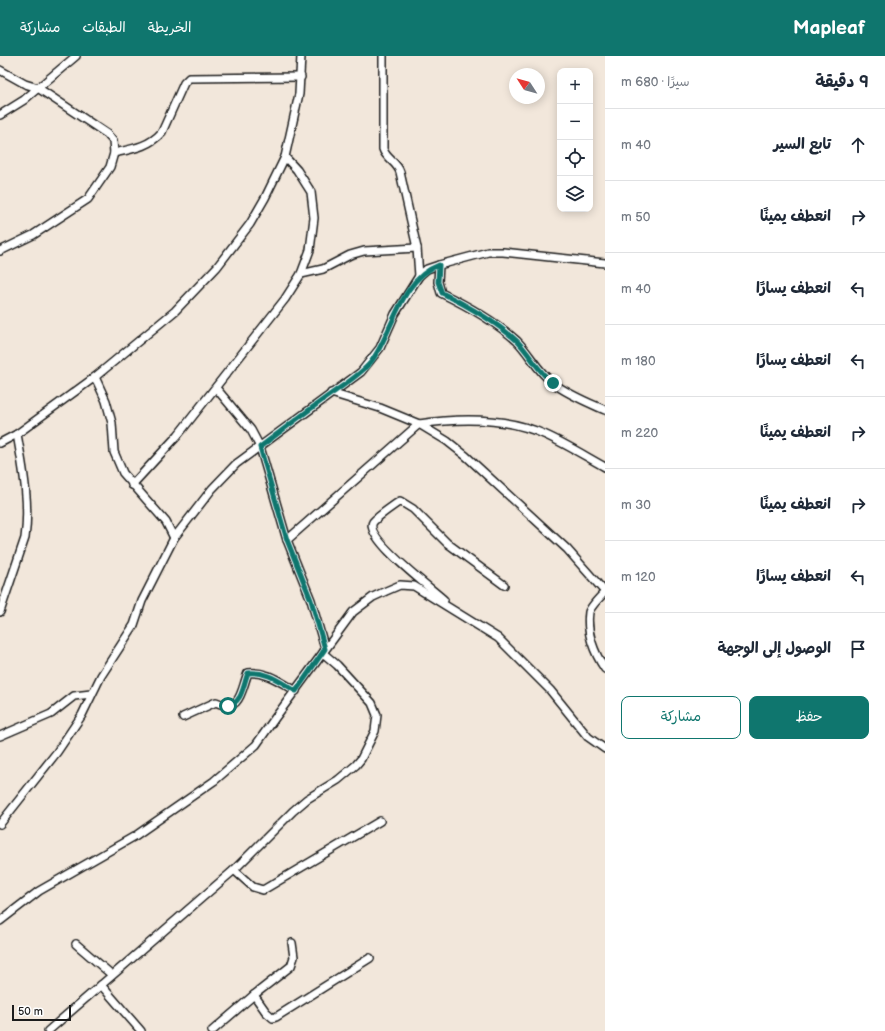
<!DOCTYPE html>
<html lang="ar">
<head>
<meta charset="utf-8">
<style>
	:root { --surface:#fff; --page:#f2f2f3; --text:#1f2937; --muted:#747a83; --line:#e0e1e3; --accent:#0f766e }
	body { margin:0; font-family:"Balsamiq Sans","Playpen Sans Arabic",sans-serif; background:var(--page); color:var(--text); direction:rtl }
	.controls { position:absolute; right:12px; top:12px; display:grid; overflow:hidden; border-radius:8px; box-shadow:0 2px 10px #0003 }
	.controls button { width:36px; height:36px; display:grid; place-items:center; padding:0; border:0; border-bottom:1px solid var(--line); background:var(--surface); color:var(--text); font:20px sans-serif }
	.compass { position:absolute; left:509px; top:12px; width:36px; height:36px; border-radius:50%; background:var(--surface); box-shadow:0 2px 10px #0003; rotate:306deg }
	.scale { position:absolute; left:12px; bottom:10px; width:59px; box-sizing:border-box; padding-left:4px; border:2px solid #1c1c1c; border-top:0; font-size:11px; line-height:14px; white-space:nowrap; color:#1c1c1c; -webkit-text-stroke:3px #fff; paint-order:stroke }
	.stop { position:absolute; width:12px; height:12px; margin:-9px; border:3px solid #0f766e; border-radius:50%; background:#fff }
	.stop.end { background:#0f766e; border-color:#fff; box-shadow:0 1px 4px #0008 }
	.list { margin:0; padding:0; list-style:none }
	h2 { display:flex; justify-content:space-between; align-items:center; height:52px; margin:0; padding:0 16px; font-size:17px }
	h2 small { font-size:13px; font-weight:400; color:var(--muted) }
	.list li { display:grid; grid-template-columns:26px 1fr auto; gap:12px; align-items:center; box-sizing:border-box; height:72px; padding:0 16px; border-top:1px solid var(--line) }
	.list b { display:block; font-size:15px; white-space:nowrap }
	.list em { font-size:13px; font-style:normal; color:var(--muted) }
	.actions { display:flex; gap:8px; padding:12px 16px }
	.actions a { flex:1; padding:9px 0; border:1px solid var(--accent); border-radius:8px; text-align:center; font-size:14px; color:var(--accent) }
	.actions .main { background:var(--accent); color:#fff }
	.icon { flex:none; width:22px; height:22px; fill:none; stroke:currentColor; stroke-width:2; stroke-linecap:round; stroke-linejoin:round }
	.map { position:relative; flex:none; width:605px; height:975px; overflow:hidden; direction:ltr }
	header { display:flex; align-items:center; gap:24px; box-sizing:border-box; height:56px; padding:0 20px; background:var(--accent); color:#fff }
	header strong { font-size:19px }
	nav { display:flex; gap:22px; margin-inline-start:auto; font-size:14px }
	main { display:flex }
	aside { flex:1; background:var(--surface) }
	.map>svg:first-child { display:block }
	.lines { fill:none; stroke-linecap:round; stroke-linejoin:round }
	.minor-casing { stroke:#1c1c1c; stroke-width:10 }
	.minor { stroke:#fff; stroke-width:7 }
	.route { stroke:#0f766e; stroke-width:5 }
</style>
</head>
<body>
<header>
<strong>Mapleaf</strong>
<nav><a>الخريطة</a><a>الطبقات</a><a>مشاركة</a></nav>
</header>
<main>
<aside>
<h2>9 دقيقة<small>سيرًا · 680 m</small></h2>
<ul class="list">
<li><svg class="icon" aria-label="ahead" viewBox="0 0 24 24"><path d="M12 20V5M6 11l6-6 6 6"/></svg><div><b>تابع السير</b></div><em>40 m</em></li>
<li><svg class="icon" aria-label="right" viewBox="0 0 24 24"><path d="M7 20v-9h11M14 6l5 5-5 5"/></svg><div><b>انعطف يمينًا</b></div><em>50 m</em></li>
<li><svg class="icon" aria-label="left" viewBox="0 0 24 24"><path d="M17 20v-9H6M10 6l-5 5 5 5"/></svg><div><b>انعطف يسارًا</b></div><em>40 m</em></li>
<li><svg class="icon" aria-label="left" viewBox="0 0 24 24"><path d="M17 20v-9H6M10 6l-5 5 5 5"/></svg><div><b>انعطف يسارًا</b></div><em>180 m</em></li>
<li><svg class="icon" aria-label="right" viewBox="0 0 24 24"><path d="M7 20v-9h11M14 6l5 5-5 5"/></svg><div><b>انعطف يمينًا</b></div><em>220 m</em></li>
<li><svg class="icon" aria-label="right" viewBox="0 0 24 24"><path d="M7 20v-9h11M14 6l5 5-5 5"/></svg><div><b>انعطف يمينًا</b></div><em>30 m</em></li>
<li><svg class="icon" aria-label="left" viewBox="0 0 24 24"><path d="M17 20v-9H6M10 6l-5 5 5 5"/></svg><div><b>انعطف يسارًا</b></div><em>120 m</em></li>
<li><svg class="icon" aria-label="arrive" viewBox="0 0 24 24"><path d="M6 21V4h12l-3 4 3 4H6"/></svg><div><b>الوصول إلى الوجهة</b></div></li>
</ul>
<div class="actions"><a class="main">حفظ</a><a>مشاركة</a></div>
</aside>
<div class="map">
<svg width="605" height="975" viewBox="0 0 605 975">
	<rect width="100%" height="100%" fill="#f2e7db"/>
	<filter id="ink" filterUnits="userSpaceOnUse"><feTurbulence type="fractalNoise" baseFrequency=".025" numOctaves="2"/><feDisplacementMap in="SourceGraphic" scale="8" xChannelSelector="R" yChannelSelector="G"/><feConvolveMatrix kernelMatrix="1 2 1 2 8 2 1 2 1" color-interpolation-filters="sRGB"/></filter>
	<g filter="url(#ink)">
		<g class="lines">
			<defs>
				<g id="minor">
					<path d="M383,0V93C386,103 397,106 400,116L417,192L419,220"/>
					<path d="M0,14L25,28L38,32L24,44L0,59"/>
					<path d="M114,97C132,93 149,91 162,76L184,27L189,22L301,21"/>
					<path d="M0,195L33,179L88,143L110,111L114,97L113,85L107,78L38,32L76,0"/>
					<path d="M439,209L488,196H503L605,207"/>
					<path d="M301,218L323,213L350,199L364,195L417,192"/>
					<path d="M95,321L106,345L112,367L114,396L123,417L166,466L174,482"/>
					<path d="M216,332L251,374L260,391L287,484L311,544L325,593"/>
					<path d="M331,337L380,352L419,368L447,385L466,400L567,493L605,536"/>
					<path d="M0,387L17,378L95,321L175,255L217,211L250,168L265,142L285,101L299,38L301,0"/>
					<path d="M132,429L178,379L285,243L301,218L310,194L314,162L311,136L297,114L285,101"/>
					<path d="M287,484L419,368C459,362 507,361 546,379C566,388 585,400 605,411"/>
					<path d="M605,536C600,541 591,550 589,556C586,576 594,597 605,613"/>
					<path d="M444,544C432,533 363,481 373,466C378,460 393,450 400,445L413,453L447,487L504,529"/>
					<path d="M0,556L25,482C30,448 23,412 17,378"/>
					<path d="M183,661L216,646C241,658 241,634 248,617C267,615 280,626 296,635"/>
					<path d="M0,680L51,658L74,640L91,638"/>
					<path d="M0,768L57,696L82,659L101,620L134,569L142,545L174,482L212,433L236,408L361,316L380,292L395,258L419,220L427,213L439,209L438,226L441,237C468,250 495,265 517,285C530,298 538,316 553,327C569,339 587,346 605,354"/>
					<path d="M234,814L253,831L263,834L380,765"/>
					<path d="M0,865L39,835L135,780L214,725L256,689L275,662L353,556L373,541L386,535L400,529L414,530L498,582L550,634L588,681L605,693"/>
					<path d="M76,888L112,919"/>
					<path d="M101,929L141,975"/>
					<path d="M254,939L291,910L294,901L292,887"/>
					<path d="M48,975L234,814L293,755L307,743L338,724L356,709L361,703L375,675L377,659L372,647L337,609L323,597"/>
					<path d="M212,975L254,939L266,956L273,962L276,961L370,902"/>
				</g>
			</defs>
			<use href="#minor" class="minor-casing"/>
			<use href="#minor" class="minor"/>
		</g>
	</g>
	<g class="lines" filter="url(#ink)">
		<path class="route" d="M228,650C243,646 243,629 248,617C267,615 280,626 296,635L325,593L311,544L287,484L260,391C284,373 307,355 331,338C345,328 360,319 371,306C394,275 399,224 439,209L438,226L442,237C468,250 495,265 517,285C530,298 538,316 553,327"/>
	</g>
</svg>
<div class="controls">
<button>+</button>
<button>−</button>
<button><svg class="icon" aria-label="locate" viewBox="0 0 24 24"><circle cx="12" cy="12" r="6"/><path d="M12 2v4M12 18v4M2 12h4M18 12h4"/></svg></button>
<button><svg class="icon" aria-label="layers" viewBox="0 0 24 24"><path d="M12 4l9 5-9 5-9-5zM3 14l9 5 9-5"/></svg></button>
</div>
<svg class="compass" viewBox="-18 -18 36 36"><path d="M0-13l5 13h-10z" fill="#e53935"/><path d="M0 13l5-13h-10z" fill="#747a83"/></svg>
<div class="scale">50 m</div>
<div class="stop" style="left:228px;top:650px"></div>
<div class="stop end" style="left:553px;top:327px"></div>
</div>
</main>
</body>
</html>
